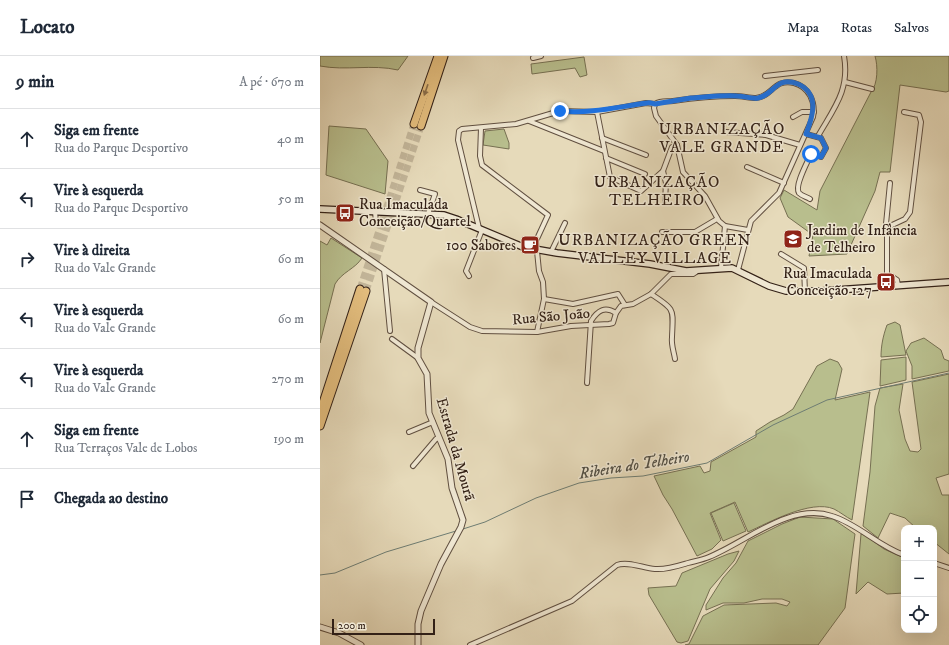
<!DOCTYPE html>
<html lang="pt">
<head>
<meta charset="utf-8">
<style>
	:root { --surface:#fff; --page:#f6f6f7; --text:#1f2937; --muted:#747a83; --line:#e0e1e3 }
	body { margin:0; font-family:"IM FELL DW Pica",serif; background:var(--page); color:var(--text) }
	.controls { position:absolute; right:12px; bottom:12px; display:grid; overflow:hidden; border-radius:8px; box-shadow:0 4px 16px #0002 }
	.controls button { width:36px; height:36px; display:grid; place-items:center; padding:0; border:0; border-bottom:1px solid var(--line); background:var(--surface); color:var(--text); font:20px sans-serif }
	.scale { position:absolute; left:12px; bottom:10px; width:103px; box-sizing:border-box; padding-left:4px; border:2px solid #332117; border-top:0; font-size:11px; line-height:14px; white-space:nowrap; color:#332117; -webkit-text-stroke:3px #efe7d2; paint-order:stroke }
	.stop { position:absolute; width:12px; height:12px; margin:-9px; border:3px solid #1a73e8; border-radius:50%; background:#fff }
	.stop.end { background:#1a73e8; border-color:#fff; box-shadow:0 1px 4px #0008 }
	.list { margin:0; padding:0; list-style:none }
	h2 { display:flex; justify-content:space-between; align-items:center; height:52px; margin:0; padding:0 16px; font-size:17px }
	h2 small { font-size:13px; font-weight:400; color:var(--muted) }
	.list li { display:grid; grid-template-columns:26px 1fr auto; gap:12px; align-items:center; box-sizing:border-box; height:60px; padding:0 16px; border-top:1px solid var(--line) }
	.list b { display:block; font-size:15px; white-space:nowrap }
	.list p { margin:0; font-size:13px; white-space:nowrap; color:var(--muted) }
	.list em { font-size:13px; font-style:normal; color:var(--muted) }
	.icon { flex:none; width:22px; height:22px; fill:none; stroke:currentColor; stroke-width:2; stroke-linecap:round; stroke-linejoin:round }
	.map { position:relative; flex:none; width:629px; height:589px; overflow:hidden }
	header { display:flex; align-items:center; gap:24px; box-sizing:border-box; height:56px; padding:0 20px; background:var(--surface); border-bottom:1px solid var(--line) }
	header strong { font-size:19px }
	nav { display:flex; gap:22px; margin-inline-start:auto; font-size:14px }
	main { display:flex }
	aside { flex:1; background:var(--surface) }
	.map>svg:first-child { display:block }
	.green { fill:#b8be8d; stroke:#767052 }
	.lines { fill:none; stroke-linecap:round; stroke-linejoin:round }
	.stream { stroke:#6e7d73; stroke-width:1 }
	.motorway-tunnel { stroke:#c2b599; stroke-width:7; stroke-dasharray:7 3.5; stroke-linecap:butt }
	.minor-casing { stroke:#604f40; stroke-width:6 }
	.tertiary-casing { stroke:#604f40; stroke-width:7 }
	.secondary-casing { stroke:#332117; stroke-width:8 }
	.motorway-casing { stroke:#332117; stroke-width:9 }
	.minor { stroke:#efe7d2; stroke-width:4 }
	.tertiary { stroke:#efe7d2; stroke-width:5 }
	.secondary { stroke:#efe7d2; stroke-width:5.5 }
	.motorway { stroke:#e3bd7d; stroke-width:7 }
	.oneway { fill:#8b6f4a }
	.route { stroke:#1a73e8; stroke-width:5 }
	.labels { text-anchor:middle; stroke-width:3; stroke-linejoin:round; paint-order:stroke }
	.poi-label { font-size:15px; fill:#332117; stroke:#efe7d2; text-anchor:start }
	.street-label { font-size:15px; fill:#332117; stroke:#efe7d2 }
	.neighbourhood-label { font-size:16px; letter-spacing:1px; fill:#332117; stroke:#efe7d2 }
	.water-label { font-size:16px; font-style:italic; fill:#514f45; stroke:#efe7d2 }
</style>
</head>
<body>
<header>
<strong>Locato</strong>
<nav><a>Mapa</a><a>Rotas</a><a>Salvos</a></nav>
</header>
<main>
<aside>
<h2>9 min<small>A pé · 670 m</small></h2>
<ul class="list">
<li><svg class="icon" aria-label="ahead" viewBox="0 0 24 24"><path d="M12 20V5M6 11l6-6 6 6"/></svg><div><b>Siga em frente</b><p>Rua do Parque Desportivo</p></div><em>40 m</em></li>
<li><svg class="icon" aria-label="left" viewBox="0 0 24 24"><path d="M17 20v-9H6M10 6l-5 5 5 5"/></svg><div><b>Vire à esquerda</b><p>Rua do Parque Desportivo</p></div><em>50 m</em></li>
<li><svg class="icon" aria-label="right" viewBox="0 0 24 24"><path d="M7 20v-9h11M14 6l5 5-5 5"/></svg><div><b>Vire à direita</b><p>Rua do Vale Grande</p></div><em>60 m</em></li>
<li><svg class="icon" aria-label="left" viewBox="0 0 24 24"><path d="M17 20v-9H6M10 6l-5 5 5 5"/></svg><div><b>Vire à esquerda</b><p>Rua do Vale Grande</p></div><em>60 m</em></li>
<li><svg class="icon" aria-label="left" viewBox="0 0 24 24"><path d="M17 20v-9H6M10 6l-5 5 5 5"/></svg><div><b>Vire à esquerda</b><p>Rua do Vale Grande</p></div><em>270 m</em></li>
<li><svg class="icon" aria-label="ahead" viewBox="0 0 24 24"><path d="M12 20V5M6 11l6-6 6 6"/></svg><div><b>Siga em frente</b><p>Rua Terraços Vale de Lobos</p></div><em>190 m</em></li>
<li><svg class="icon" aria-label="arrive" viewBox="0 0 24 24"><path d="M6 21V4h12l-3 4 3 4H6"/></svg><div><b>Chegada ao destino</b></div></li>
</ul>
</aside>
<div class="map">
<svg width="629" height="589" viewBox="0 0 629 589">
	<rect width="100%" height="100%" fill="#e6daba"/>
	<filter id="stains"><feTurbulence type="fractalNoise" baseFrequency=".005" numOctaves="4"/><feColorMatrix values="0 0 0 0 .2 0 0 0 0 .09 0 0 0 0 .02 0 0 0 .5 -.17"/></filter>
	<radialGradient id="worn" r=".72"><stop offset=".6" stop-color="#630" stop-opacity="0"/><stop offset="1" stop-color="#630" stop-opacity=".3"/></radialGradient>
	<g class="green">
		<path d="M0,0H88L78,14C52,8 26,15 0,10Z"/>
		<path d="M555,0H629V35L626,36L580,29L570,116H560L555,135L527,198L489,200L493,179L468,161L460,142L464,134L497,154L500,135L551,36C558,28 558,10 555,0Z"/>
		<path d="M264,1L267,19L260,21L255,12L212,18L211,8Z"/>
		<path d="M9,70L46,73L68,105L65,138L6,119Z"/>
		<path d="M184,73L189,87V93L163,89L165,75Z"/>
		<path d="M11,182L42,202C35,213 22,216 15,228L0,287V185L7,189Z"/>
		<path d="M575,266L580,269L586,299L561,301C561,290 563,280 567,269Z"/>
		<path d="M604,282L621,294L624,303L629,305V315L592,323V310L586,295L591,287Z"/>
		<path d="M586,301V324L560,330L561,304Z"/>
		<path d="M510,303L518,306L522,313L515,344L550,336L532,464C526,461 520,456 514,453C491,443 448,467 428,476L415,446L390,457L401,484L392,493L377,500L352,453L343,439L334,420L380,410L384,417L390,415L391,406L436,381V375L450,366L464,359L473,353L497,310Z"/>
		<path d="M629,318V418L616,422L622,439H629V498L614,486V472H596L585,462L570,457L558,482L543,470L550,416L555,350L560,332L583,328L579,354L585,383L590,395L598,396L601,393L592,326Z"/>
		<path d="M414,447L426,475L403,485L391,457Z"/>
		<path d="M480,461L513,463L535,478L525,552L498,589H365L369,588L383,560L404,549L456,547L467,550L470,546L462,543H442L424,547H403L386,554V549L403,522L416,507L428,485L462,468Z"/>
		<path d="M541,478L545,479L564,493L584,502V537L567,538L548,526L536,538Z"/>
		<path d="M419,495L414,505L390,533L368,585L361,587L357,586L329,539L328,532L356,530L362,517L408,498Z"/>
	</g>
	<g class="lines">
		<g class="stream">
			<path d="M143,473L165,466L216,442L259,427L291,422L323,420L387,407L453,369L507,344L629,317"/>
			<path d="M0,519L15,517L66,496L136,475"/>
		</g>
		<g class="motorway-tunnel">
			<path d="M40,233L94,68"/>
			<path d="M46,235L101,70"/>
		</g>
		<defs>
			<g id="minor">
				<path d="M213,2L221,0"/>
				<path d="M445,20L498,14"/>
				<path d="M525,26L552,33"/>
				<path d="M335,48C341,44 347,46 353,45C373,42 394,40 415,40C422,40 429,42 436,42C452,41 454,22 474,27C489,31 496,46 493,61L459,137L431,165L418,214"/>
				<path d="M335,48L334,52L336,60L357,89L363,116L385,140L399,165L405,170L428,174"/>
				<path d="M277,56L290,121L321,135L343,115"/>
				<path d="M473,61L482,56H494"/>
				<path d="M209,65L284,95"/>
				<path d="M161,72L160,100L162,109L228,159L216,185L219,215L223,226L224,243L217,276"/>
				<path d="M406,76L446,79L480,89"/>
				<path d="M486,78L501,82L506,92L501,101L491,98C488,105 474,130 479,137C482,140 487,141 490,143"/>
				<path d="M498,80C514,52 530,34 524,0"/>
				<path d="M282,82L326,99"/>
				<path d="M286,102L325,118"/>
				<path d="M427,111L464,127"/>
				<path d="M100,134L115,138L108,158"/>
				<path d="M345,145L346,127L343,115L352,91L357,89"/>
				<path d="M55,155L56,167"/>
				<path d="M159,172L138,84L139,75L142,73L196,68L240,55L277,56L326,47L335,48"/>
				<path d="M568,173L566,168L570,127"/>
				<path d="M342,176H375L397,163"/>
				<path d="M231,196L245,167"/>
				<path d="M461,198L484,212L485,236"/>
				<path d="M401,212L405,170"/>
				<path d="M64,213L70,275"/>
				<path d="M149,220L146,215L162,174"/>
				<path d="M570,223L567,217V177L570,170L585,163L590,156L601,66L599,59L584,56"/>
				<path d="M569,230L570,223L574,222L577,224L578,229"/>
				<path d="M331,238C356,254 353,253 352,281C351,289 354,296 355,303"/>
				<path d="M224,243L253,248L298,238L305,249"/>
				<path d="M111,246L150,271L162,275L217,276L251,270L289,268L293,267L296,257L301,250L313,248L331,238L351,218H373L376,216"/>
				<path d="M72,283L98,302"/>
				<path d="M267,327L271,265C278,254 285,250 296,257"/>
				<path d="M89,376L113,366"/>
				<path d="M93,410L116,383L119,382"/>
				<path d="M614,507L629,512"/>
				<path d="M150,589L252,545L297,509C308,505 323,512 335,513C346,514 358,510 368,507C375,505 382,504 389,501C426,486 470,446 512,460C538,468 558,490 584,499"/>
			</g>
			<g id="tertiary">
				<path d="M0,169L111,246L98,292V302L107,318L109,357L128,403L132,432L143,464L141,471L121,508L101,555L98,568V589"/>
				<path d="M0,571L19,577L41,589"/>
			</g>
			<path id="secondary" d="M0,153L124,159L136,163L203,191L237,197L330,208L366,215L412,212L449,230L466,235H502L629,226"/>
			<g id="motorway">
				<path d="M94,68L118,0"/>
				<path d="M101,70L124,0"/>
				<path d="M0,356L40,233"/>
				<path d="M0,370L46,235"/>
			</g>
		</defs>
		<use href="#minor" class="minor-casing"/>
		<use href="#tertiary" class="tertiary-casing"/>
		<use href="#secondary" class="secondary-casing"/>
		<use href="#motorway" class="motorway-casing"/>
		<use href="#minor" class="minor"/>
		<use href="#tertiary" class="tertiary"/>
		<use href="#secondary" class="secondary"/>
		<use href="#motorway" class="motorway"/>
	</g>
	<defs><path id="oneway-solid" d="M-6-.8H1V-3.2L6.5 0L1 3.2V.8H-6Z"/></defs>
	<use class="oneway" href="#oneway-solid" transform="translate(106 34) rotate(109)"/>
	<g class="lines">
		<path class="route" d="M240,55C270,58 297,51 327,47C330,46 333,48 335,48C347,46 359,44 371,42C386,41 402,39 417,40C424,40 431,43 438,42C454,39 456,19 478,28C500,38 493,60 486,78L501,82L506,92L501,101L491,98"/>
	</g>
	<defs>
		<symbol id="bus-square" viewBox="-11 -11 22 22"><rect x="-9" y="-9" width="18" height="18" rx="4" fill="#8f2418" stroke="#efe7d2"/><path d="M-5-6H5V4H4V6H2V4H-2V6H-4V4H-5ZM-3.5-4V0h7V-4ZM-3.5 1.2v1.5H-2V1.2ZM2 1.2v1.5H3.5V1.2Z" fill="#fff"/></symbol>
		<symbol id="school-square" viewBox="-11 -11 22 22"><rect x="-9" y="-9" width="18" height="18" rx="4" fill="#8f2418" stroke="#efe7d2"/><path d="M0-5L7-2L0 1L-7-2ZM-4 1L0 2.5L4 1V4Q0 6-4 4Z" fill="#fff"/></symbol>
		<symbol id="cafe-square" viewBox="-11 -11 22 22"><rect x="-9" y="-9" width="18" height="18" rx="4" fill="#8f2418" stroke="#efe7d2"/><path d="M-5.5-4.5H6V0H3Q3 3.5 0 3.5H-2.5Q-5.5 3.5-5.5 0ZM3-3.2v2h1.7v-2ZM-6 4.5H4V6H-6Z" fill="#fff"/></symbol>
	</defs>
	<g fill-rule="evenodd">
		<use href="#bus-square" x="14" y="146" width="22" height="22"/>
		<use href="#school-square" x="462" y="172" width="22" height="22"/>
		<use href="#cafe-square" x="199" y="178" width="22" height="22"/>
		<use href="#bus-square" x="555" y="215" width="22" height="22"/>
	</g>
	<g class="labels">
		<g class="poi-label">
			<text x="39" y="153">Rua Imaculada<tspan x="39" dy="17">Conceição/Quartel</tspan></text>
			<text x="487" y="179">Jardim de Infância<tspan x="487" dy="17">de Telheiro</tspan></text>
			<text x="196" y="194" text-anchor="end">100 Sabores</text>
			<text x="552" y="222" text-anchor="end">Rua Imaculada<tspan x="552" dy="17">Conceição 127</tspan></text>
		</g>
		<g class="street-label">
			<text transform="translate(231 260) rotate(-5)" y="5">Rua São João</text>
			<text transform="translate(136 393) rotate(74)" y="5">Estrada da Mourã</text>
		</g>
		<g class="neighbourhood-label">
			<text x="402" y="78">URBANIZAÇÃO<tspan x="402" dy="18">VALE GRANDE</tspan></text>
			<text x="337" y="131">URBANIZAÇÃO<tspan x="337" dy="18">TELHEIRO</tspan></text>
			<text x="335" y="189">URBANIZAÇÃO GREEN<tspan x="335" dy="18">VALLEY VILLAGE</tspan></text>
		</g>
		<g class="water-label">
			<text transform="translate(314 408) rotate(-9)" y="6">Ribeira do Telheiro</text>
		</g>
	</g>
	<rect width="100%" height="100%" filter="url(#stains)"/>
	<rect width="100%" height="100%" fill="url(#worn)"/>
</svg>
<div class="controls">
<button>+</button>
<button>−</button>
<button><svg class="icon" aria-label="locate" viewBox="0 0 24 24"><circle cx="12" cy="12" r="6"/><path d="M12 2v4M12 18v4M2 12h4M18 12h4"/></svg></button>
</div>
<div class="scale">200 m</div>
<div class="stop" style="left:491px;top:98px"></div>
<div class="stop end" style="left:240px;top:55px"></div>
</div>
</main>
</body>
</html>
